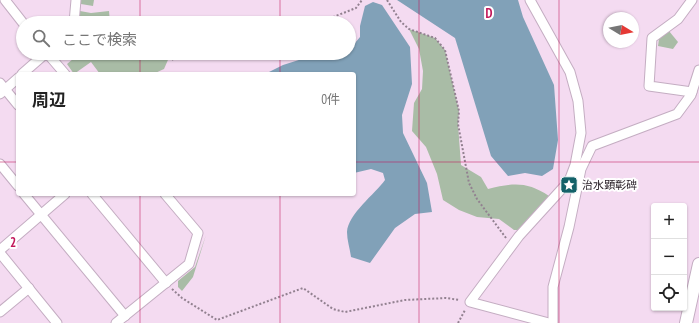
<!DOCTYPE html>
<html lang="ja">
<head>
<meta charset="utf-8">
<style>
	:root { --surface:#fff; --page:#f6f6f6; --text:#222; --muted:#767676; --line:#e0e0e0 }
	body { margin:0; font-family:"PT Sans Narrow","Noto Sans JP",sans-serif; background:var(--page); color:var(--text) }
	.controls { position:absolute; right:12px; bottom:12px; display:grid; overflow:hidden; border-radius:4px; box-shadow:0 1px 3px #0004 }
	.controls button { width:36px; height:36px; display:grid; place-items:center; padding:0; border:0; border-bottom:1px solid var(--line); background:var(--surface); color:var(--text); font:20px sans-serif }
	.compass { position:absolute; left:603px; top:12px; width:36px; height:36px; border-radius:50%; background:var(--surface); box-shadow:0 1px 3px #0004; rotate:100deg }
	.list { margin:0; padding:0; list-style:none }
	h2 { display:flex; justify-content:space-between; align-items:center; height:52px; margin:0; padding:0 16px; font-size:17px }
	h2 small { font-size:13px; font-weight:400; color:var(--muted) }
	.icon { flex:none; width:22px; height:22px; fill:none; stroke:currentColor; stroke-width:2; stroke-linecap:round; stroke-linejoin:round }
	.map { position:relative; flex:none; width:699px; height:323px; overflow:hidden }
	.search { position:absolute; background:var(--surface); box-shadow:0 1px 3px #0004; left:16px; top:16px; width:340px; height:44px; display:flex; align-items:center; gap:10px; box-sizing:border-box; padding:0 14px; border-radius:22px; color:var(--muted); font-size:15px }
	.panel { position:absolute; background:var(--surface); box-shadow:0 1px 3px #0004; left:16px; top:72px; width:340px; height:124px; border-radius:4px }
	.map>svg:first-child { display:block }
	.green { fill:#a9bca6 }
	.water { fill:#81a1b8 }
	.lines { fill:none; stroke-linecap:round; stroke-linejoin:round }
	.minor-casing { stroke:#c4adc2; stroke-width:11 }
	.tertiary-casing { stroke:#c4adc2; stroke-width:14 }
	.path { stroke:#928190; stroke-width:2; stroke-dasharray:2 2; stroke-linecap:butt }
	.minor { stroke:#fff; stroke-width:9 }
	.tertiary { stroke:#fff; stroke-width:12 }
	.grid { fill:none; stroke:#c2185b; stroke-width:1; stroke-opacity:0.55 }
	.labels { text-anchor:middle; stroke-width:4; stroke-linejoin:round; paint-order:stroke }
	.poi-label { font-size:11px; fill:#2a2129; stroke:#fff; text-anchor:start }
	.grid-label { font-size:13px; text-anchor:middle; font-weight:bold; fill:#c2185b; stroke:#fff; stroke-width:4; stroke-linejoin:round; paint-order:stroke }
</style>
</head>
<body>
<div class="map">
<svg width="699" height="323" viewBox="0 0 699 323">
	<rect width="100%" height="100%" fill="#f4dbf1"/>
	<g class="green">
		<path d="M81,0H94L93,6L81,4Z"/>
		<path d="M80,11L91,13L109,11L110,23H79Z"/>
		<path d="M409,29L435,38L445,50L459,111L458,124L461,165L481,177L488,189C512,183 527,181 549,196L519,230H514L499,219L477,217L459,210L443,200L437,174L426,147L412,131L414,103L422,89L423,71L419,49Z"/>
		<path d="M669,31L678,42L673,49L658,46L659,39Z"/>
		<path d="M80,53H171L164,69L153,74H100L91,62L74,74L67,64Z"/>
		<path d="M206,235L193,277L182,291L178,287V281L195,267Z"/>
	</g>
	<g class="water">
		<path d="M397,0H518L523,17L554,85L558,140L553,169L542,176L525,173L508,176L491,156L455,38Z"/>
		<path d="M373,2L382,5L410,47L412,84L402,115L403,133L427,183L432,212L415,214L395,228L370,263L351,257C350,249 347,240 347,232C348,214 375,194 385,180L383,173L371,169L354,173V74H265L283,65L321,53H349V45L355,43L360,37V26L365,6Z"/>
	</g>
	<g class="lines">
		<defs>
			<g id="minor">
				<path d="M5,0L23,23"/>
				<path d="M530,0L570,72L578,101L581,133L575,165L569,181"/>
				<path d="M692,0L678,19L652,38L649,86L692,92"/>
				<path d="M74,23L76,0"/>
				<path d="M47,53L65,74"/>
				<path d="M22,74L46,53"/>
				<path d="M0,83L18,105"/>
				<path d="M0,94L18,78"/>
				<path d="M0,164L18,186"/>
				<path d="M24,194L125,316"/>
				<path d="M92,194L166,283"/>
				<path d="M0,250L65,194"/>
				<path d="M0,253L57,323"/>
				<path d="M0,312L29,288"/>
				<path d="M116,323L189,264L198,233L165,194"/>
				<path d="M549,323L470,302L519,236L569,181L578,182"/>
				<path d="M553,323V287L569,227L581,169L592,146L677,114L691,95L699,70"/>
			</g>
			<path id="tertiary" d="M686,323L699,264"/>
		</defs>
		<use href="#minor" class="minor-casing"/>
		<use href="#tertiary" class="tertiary-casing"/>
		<g class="path">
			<path d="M387,0L401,22L409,29L435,38L445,50L459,111L458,124L469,183L477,199L506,238"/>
			<path d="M318,23L356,8L362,0"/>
			<path d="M172,60L176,56L198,53"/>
			<path d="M172,289L182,298L217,320L303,288L333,309L345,312L405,300L446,298L460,300"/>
			<path d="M458,323L465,310"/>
		</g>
		<use href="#minor" class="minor"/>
		<use href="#tertiary" class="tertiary"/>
	</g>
	<path class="grid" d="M140,0V23M280,0V23M419,0V323M559,0V323M140,53V74M280,53V74M0,162H18M354,162H699M140,194V323M280,194V323"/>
	<defs>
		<symbol id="sight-square" viewBox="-11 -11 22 22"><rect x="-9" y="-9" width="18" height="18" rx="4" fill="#136269" stroke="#fff"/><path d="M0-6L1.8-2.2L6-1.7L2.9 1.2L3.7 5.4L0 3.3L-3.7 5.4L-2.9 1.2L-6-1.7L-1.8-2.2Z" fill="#fff"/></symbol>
	</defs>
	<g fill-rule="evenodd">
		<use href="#sight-square" x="559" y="175" width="20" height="20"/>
	</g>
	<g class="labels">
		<g class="poi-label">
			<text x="582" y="189">治水顕彰碑</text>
		</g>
	</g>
	<g class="grid-label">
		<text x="489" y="18">D</text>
		<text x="13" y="247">2</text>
	</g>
</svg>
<div class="controls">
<button>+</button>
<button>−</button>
<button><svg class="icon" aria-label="locate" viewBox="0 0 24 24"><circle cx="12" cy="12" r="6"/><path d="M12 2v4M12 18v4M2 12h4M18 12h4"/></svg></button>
</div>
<svg class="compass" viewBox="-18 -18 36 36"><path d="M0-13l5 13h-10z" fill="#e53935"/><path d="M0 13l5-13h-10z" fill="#767676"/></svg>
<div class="search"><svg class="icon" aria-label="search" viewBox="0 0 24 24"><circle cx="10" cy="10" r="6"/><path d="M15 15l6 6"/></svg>ここで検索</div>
<section class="panel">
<h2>周辺<small>0件</small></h2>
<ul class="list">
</ul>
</section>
</div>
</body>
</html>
